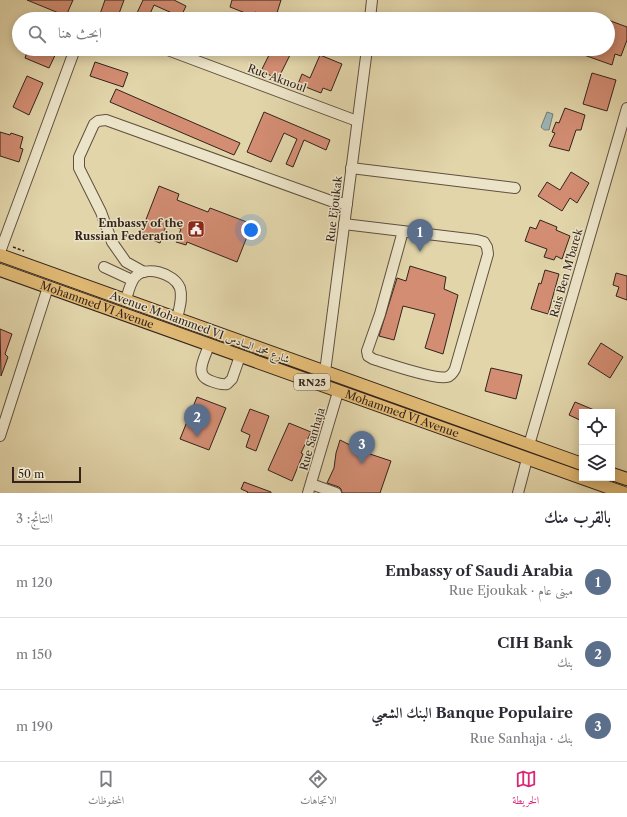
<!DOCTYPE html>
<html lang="ar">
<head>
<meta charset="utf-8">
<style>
	:root { --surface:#fff; --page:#f7f7f7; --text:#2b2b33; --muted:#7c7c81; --line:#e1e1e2; --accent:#db2777 }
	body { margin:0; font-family:"Libre Caslon Text",Amiri,serif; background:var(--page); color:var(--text); direction:rtl }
	.controls { position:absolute; right:12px; bottom:12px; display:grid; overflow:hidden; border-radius:0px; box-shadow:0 2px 10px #0003 }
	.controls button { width:36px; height:36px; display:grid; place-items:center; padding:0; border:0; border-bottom:1px solid var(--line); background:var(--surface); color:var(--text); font:20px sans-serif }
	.scale { position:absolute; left:12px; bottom:10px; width:69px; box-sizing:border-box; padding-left:4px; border:2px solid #33231c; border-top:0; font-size:11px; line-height:14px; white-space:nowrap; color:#33231c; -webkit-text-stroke:3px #ece4c8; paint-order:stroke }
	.you { position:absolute; left:251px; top:230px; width:14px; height:14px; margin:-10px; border:3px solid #fff; border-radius:50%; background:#1a73e8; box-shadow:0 0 0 6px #1a73e833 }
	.badge { display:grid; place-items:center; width:26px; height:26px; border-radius:50%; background:var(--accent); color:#fff; font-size:13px; font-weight:700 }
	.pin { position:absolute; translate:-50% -33px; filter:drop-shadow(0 1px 2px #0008) }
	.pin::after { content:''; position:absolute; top:21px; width:14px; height:12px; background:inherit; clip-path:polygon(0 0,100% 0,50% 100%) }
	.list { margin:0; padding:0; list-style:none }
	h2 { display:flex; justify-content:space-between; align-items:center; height:52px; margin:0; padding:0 16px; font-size:17px }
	h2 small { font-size:13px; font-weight:400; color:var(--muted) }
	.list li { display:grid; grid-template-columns:26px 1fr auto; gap:12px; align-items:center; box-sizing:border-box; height:72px; padding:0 16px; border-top:1px solid var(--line) }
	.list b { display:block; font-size:15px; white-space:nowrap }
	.list p { margin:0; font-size:13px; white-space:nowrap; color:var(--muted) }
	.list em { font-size:13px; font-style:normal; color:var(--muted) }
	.icon { flex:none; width:22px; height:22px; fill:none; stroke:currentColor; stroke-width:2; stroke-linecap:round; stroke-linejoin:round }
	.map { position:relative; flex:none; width:627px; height:493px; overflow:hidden; direction:ltr }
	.search { position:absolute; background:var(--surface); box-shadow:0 2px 10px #0003; left:12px; right:12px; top:12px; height:44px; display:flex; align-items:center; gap:10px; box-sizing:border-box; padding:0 14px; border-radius:22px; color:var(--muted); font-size:15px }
	.sheet { height:268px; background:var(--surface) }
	nav { display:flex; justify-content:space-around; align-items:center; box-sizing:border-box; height:56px; border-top:1px solid var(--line); background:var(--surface); font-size:11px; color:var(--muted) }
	nav a { display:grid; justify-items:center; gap:2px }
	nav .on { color:var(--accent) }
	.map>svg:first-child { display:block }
	.water { fill:#9bb5b5; stroke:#717b78 }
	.building { fill:#d38d73; stroke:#33231c }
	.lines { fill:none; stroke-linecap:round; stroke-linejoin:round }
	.minor-casing { stroke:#5f5040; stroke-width:12 }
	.major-casing { stroke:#33231c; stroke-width:14 }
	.path { stroke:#33231c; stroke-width:1.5; stroke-dasharray:3 2; stroke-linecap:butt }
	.minor { stroke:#ece4c8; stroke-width:10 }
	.major { stroke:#e1ba75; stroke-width:12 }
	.labels { text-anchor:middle; stroke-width:3; stroke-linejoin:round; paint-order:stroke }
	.shield { fill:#ece4c8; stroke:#6a5d50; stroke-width:1 }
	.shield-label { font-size:10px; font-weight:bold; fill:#33231c }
	.street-label { font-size:11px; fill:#33231c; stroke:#ece4c8 }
	.poi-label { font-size:11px; font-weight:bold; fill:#33231c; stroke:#ece4c8; text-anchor:end }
</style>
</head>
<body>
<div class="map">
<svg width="627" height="493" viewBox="0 0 627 493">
	<rect width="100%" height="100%" fill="#e2d5aa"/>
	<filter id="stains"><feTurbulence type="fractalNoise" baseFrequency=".005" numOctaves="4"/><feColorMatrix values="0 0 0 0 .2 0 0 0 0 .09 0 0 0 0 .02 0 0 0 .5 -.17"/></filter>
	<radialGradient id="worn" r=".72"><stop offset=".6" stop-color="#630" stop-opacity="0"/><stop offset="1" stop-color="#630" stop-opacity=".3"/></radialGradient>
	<path class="water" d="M547,112L553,114L549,130C546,129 545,132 541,127Z"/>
	<g class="building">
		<path d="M27,0H73L66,16Z"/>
		<path d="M105,0H124L117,19H105L99,17Z"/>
		<path d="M143,0H174L186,6L180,19H169L172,13L154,5L148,18L137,13Z"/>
		<path d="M232,0H281L276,16L272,14L271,17L255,12L253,16L230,7Z"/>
		<path d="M608,20L627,27V40L621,56L615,54L612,65L570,50V49H608Z"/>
		<path d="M28,49H58L49,68L25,58Z"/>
		<path d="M272,49H282L291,53L278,79L261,71Z"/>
		<path d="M320,55L342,64L331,91L323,88L321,93L298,84L302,74L310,78Z"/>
		<path d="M95,62L128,73L123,87L90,76Z"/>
		<path d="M592,73L616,80L607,111L583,104Z"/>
		<path d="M27,76L43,83L29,115L13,107Z"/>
		<path d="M116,89L240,143L234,155L110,102Z"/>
		<path d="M565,108L585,115L581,130H576L569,151L549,146L555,133L552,132L556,122L559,123Z"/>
		<path d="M264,112L330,140L326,150L304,140L293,167L286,164L297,139L284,133L271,162L247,152Z"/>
		<path d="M0,132L10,135L11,133L23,137L20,148L23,149L19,162L0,156Z"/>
		<path d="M571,172L589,183L577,203L570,198L562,211L538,196L547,182L560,190Z"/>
		<path d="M159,186L179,194L177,200L208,212L210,208L252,224L237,262L187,242L186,245L176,242L181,229L167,223L160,243L140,235Z"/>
		<path d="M540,220L557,227L556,230L570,236L562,259L556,256L554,260L544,257L547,249L525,241L530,227L536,229Z"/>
		<path d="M410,266L446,277L444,289L458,295L443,354L425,348L435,314L403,306L394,340L379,336L397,278L406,281Z"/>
		<path d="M545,270L559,274L548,314L531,309L539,283L541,284Z"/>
		<path d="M616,273L627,276V300L616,296L619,287L613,285Z"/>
		<path d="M0,329L12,334L5,354L8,357L1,376Z"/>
		<path d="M601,343L623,357L610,378L588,364Z"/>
		<path d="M491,368L522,375L516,399L485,391Z"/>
		<path d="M197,397L226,408L209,450L180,439Z"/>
		<path d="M575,402L599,412H582V421L569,415Z"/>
		<path d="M250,409L269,416L256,451L246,447L250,435L241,431Z"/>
		<path d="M289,423L311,432L301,453L303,454L292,481L268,470Z"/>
		<path d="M340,440L364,452L391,461L380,493H342L341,489L339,487L327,483L334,468L336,453Z"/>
		<path d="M244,482L271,492V493H247L248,492L241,489Z"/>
	</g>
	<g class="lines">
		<defs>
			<g id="minor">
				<path d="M370,19L372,0"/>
				<path d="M165,49L357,121"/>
				<path d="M351,168L515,188"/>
				<path d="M344,224L477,240L484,242L487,247L488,254L455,369C453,373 451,376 447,377C435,380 386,363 373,359L368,356L367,351L380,314L403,231"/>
				<path d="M0,252L75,49"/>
				<path d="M104,267L132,280"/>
				<path d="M144,272L126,262L112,242L101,212L79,168V157L94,124L98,121L106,120L331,201L347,204"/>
				<path d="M126,300C128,293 130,283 135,277C146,265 174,273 180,288C183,298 179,309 177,319"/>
				<path d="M209,345C205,358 193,375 211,381C216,383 221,385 227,384L232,379L240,356"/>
				<path d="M325,372L367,49"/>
				<path d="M0,436L48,287"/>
				<path d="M529,445L627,108"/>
				<path d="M311,484L336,493"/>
				<path d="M308,493L338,392"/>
				<path d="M518,493L527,459"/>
			</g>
			<g id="major">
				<path d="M0,255L582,464"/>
				<path id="s1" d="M0,270L624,493"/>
				<path d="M612,474L627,479"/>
			</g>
		</defs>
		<use href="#minor" class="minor-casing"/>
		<use href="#major" class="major-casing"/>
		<path class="path" d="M13,247L24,251"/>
		<use href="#minor" class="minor"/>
		<use href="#major" class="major"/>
	</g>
	<defs>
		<symbol id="civic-square" viewBox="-11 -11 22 22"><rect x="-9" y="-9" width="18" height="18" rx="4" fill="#8f2418" stroke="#ece4c8"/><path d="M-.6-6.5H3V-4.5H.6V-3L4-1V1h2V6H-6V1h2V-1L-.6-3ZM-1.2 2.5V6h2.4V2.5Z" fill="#fff"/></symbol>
	</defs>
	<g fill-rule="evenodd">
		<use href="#civic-square" x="186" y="219" width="20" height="20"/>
	</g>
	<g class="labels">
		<rect class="shield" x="294" y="374" width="36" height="16" rx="3"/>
		<g class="shield-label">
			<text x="312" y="386">RN25</text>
		</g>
		<g class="street-label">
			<text transform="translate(277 78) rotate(20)" y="4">Rue Aknoul</text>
			<text transform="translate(334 209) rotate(-83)" y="4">Rue Ejoukak</text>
			<text transform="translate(566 273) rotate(-74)" y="4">Rais Ben M’barek</text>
			<text dy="4" stroke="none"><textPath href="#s1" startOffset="103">Mohammed VI Avenue</textPath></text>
			<text transform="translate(200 327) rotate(20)" y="4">Avenue Mohammed VI شارع محمد السادس</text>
			<text dy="4" stroke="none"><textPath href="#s1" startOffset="427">Mohammed VI Avenue</textPath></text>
			<text transform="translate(312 439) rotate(-74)" y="4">Rue Sanhaja</text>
		</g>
		<g class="poi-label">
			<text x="183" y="227">Embassy of the<tspan x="183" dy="13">Russian Federation</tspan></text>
		</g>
	</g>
	<rect width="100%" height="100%" filter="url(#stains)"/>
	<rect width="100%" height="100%" fill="url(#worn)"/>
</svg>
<div class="controls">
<button><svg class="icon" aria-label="locate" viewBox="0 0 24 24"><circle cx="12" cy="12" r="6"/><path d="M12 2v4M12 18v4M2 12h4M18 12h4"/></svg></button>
<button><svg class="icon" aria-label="layers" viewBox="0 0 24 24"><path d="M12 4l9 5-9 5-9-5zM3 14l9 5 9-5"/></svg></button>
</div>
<div class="scale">50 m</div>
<div class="you"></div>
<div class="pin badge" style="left:420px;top:252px;background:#5c6f8a">1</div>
<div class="pin badge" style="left:197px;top:437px;background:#5c6f8a">2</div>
<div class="pin badge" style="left:362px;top:464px;background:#5c6f8a">3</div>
<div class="search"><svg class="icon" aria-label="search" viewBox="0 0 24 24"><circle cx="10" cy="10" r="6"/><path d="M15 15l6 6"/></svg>ابحث هنا</div>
</div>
<section class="sheet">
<h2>بالقرب منك<small>النتائج: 3</small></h2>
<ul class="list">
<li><span class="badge" style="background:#5c6f8a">1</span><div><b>Embassy of Saudi Arabia</b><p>مبنى عام · Rue Ejoukak</p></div><em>120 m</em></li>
<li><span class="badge" style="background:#5c6f8a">2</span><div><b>CIH Bank</b><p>بنك</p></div><em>150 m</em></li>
<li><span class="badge" style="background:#5c6f8a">3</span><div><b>Banque Populaire البنك الشعبي</b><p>بنك · Rue Sanhaja</p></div><em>190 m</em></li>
</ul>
</section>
<nav>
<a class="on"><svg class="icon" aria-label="map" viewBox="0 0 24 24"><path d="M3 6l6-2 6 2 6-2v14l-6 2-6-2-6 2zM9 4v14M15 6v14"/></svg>الخريطة</a>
<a><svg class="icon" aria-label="directions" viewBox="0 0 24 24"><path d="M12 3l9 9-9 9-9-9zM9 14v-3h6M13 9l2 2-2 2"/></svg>الاتجاهات</a>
<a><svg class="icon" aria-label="saved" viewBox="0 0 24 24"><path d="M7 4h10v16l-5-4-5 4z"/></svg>المحفوظات</a>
</nav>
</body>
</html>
